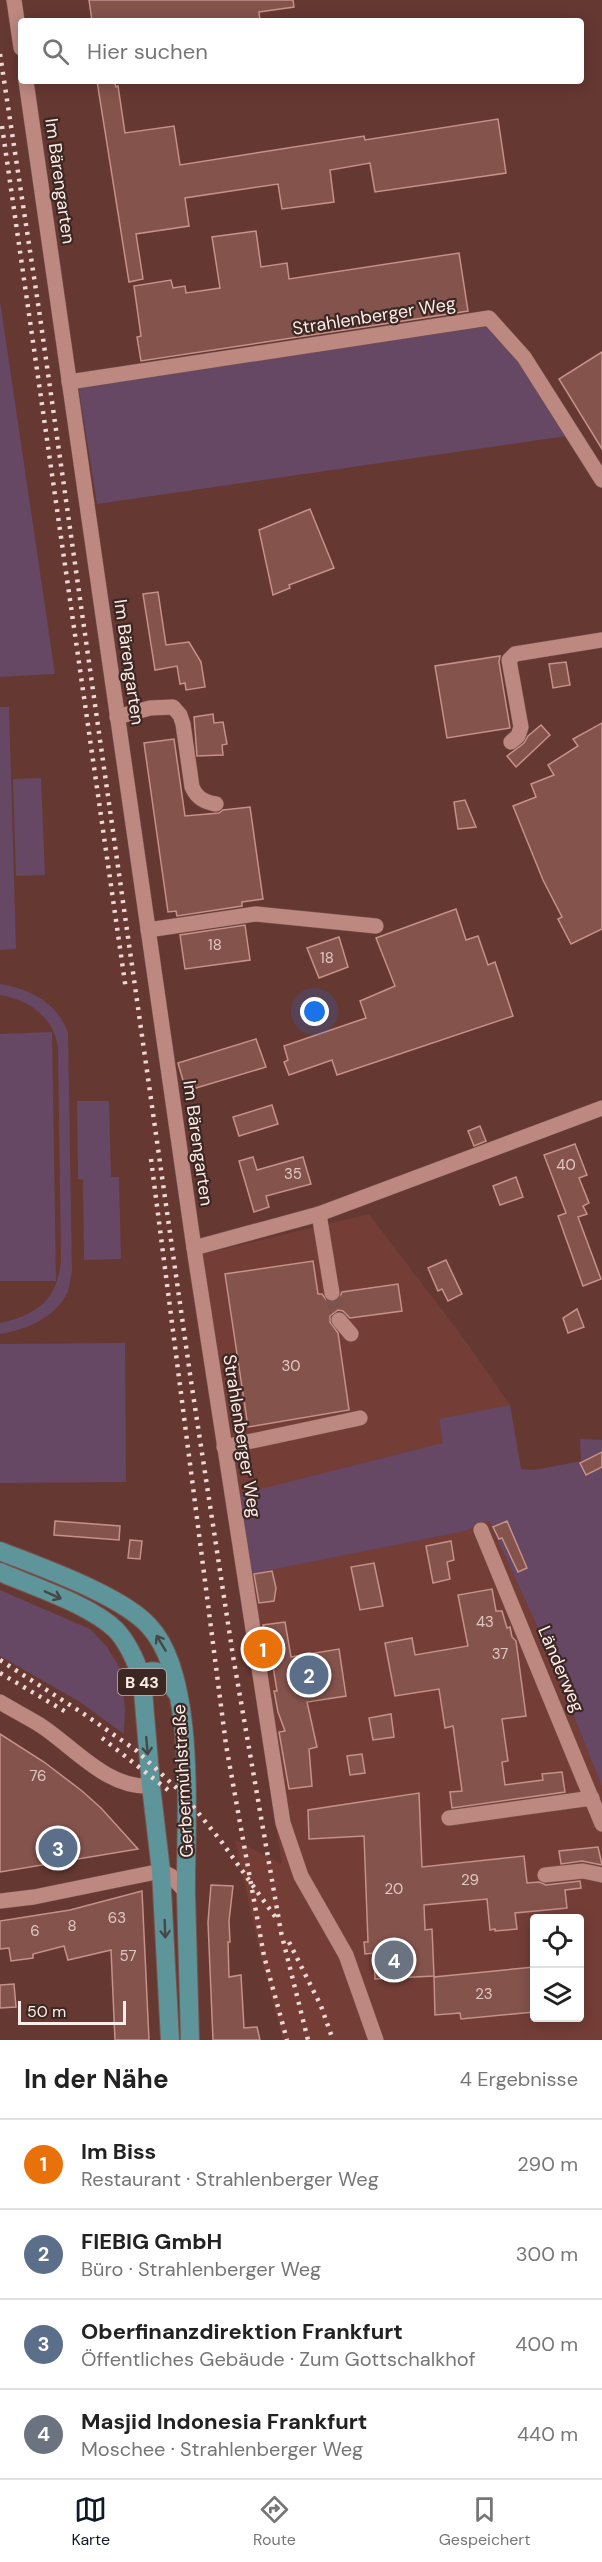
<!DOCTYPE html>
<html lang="de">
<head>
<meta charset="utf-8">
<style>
	:root { --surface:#fff; --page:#f2f2f2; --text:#222; --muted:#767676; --line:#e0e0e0; --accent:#111827 }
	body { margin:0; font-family:"DM Sans",sans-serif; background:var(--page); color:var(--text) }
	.controls { position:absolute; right:18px; bottom:18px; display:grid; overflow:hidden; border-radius:6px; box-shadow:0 3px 15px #0003 }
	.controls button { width:54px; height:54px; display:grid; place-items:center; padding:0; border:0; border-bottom:2px solid var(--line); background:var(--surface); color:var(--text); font:30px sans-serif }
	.scale { position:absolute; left:18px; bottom:15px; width:108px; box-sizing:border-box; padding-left:6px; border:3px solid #ffedea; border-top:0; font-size:16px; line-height:21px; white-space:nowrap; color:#ffedea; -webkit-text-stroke:4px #3c2723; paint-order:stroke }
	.you { position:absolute; left:315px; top:1012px; width:21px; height:21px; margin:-15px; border:4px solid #fff; border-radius:50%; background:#1a73e8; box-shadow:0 0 0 9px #1a73e833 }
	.badge { display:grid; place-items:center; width:39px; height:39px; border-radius:50%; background:var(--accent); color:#fff; font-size:20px; font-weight:700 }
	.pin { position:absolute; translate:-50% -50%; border:3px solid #fff; box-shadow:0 2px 6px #0006 }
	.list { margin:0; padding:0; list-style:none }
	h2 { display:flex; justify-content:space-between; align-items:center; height:78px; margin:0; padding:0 24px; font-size:26px }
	h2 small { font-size:20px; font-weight:400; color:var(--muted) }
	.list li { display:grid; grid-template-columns:39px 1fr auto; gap:18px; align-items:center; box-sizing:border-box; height:90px; padding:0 24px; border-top:2px solid var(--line) }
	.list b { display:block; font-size:22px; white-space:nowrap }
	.list p { margin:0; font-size:20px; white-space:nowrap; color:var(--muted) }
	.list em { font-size:20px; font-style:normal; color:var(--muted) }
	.icon { flex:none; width:33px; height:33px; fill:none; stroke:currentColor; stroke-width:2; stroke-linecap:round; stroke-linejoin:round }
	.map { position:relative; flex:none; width:602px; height:2040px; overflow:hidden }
	.search { position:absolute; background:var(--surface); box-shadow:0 3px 15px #0003; left:18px; right:18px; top:18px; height:66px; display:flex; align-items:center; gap:15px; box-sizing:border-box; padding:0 21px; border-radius:6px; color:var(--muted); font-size:22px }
	.sheet { height:438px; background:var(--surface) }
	nav { display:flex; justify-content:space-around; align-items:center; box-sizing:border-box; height:84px; border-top:2px solid var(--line); background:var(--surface); font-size:16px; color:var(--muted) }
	nav a { display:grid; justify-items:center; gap:3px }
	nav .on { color:var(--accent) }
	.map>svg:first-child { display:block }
	.built { fill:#743e37; fill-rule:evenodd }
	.green { fill:#664764 }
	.building { fill:#84534c; stroke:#c69188; stroke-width:1.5 }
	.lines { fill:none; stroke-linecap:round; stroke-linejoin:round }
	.minor-tunnel { stroke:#7d534e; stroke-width:15; stroke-dasharray:15 8; stroke-linecap:butt }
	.minor-casing { stroke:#78544f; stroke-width:16 }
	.major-casing { stroke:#78544f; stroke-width:20 }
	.minor { stroke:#bd8880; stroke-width:15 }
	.major { stroke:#5d959b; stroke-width:18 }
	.rail { stroke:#edd7d4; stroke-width:4.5; stroke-dasharray:3 6; stroke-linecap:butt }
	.oneway { stroke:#464847 }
	.labels { text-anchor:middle; stroke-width:4.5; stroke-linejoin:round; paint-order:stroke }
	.number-label { font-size:15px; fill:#e0c6c2 }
	.shield { fill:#3c2723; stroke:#c4b2ae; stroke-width:1.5 }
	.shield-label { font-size:16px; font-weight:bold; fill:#ffedea }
	.street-label { font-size:18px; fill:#ffedea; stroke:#3c2723 }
</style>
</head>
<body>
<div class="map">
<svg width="602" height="2040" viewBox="0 0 602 2040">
	<rect width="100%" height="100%" fill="#663832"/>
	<path class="built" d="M369,1214L467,1343L510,1405L521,1469L482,1505L547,1648L602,1787V2040H283L260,1953L235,1840L282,1864L187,1258ZM534,1918H580V2018H534Z"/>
	<g class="green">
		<path d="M0,301L55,674L0,677Z"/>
		<path d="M490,326L518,360L567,436L97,504L78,384Z"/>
		<path d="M0,707H9L16,949L0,950Z"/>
		<path d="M41,778L45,875L16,876L13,779Z"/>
		<path d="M0,984C30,989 58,1003 68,1033L72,1272C70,1278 70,1285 68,1291C57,1317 26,1330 0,1334V1323C37,1315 57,1300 61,1261L58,1047C53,1017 30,1000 0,995Z"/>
		<path d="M52,1032L56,1281H0V1034Z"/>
		<path d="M77,1101H109L111,1177H119L121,1259L84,1260L83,1180L78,1179Z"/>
		<path d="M125,1343L126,1482L0,1483V1344Z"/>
		<path d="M510,1405L521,1469L534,1470L581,1461L580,1439L602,1440V1787L547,1648L489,1521L465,1531L250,1574L237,1495L443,1443L439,1419Z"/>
		<path d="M0,1590L90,1629L107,1647L121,1670L125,1710L124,1734L80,1702L0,1656Z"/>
	</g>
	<g class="building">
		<path d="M89,0H293L294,7L259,12L260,21H213V19L92,21Z"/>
		<path d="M97,81H114L116,87L118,86L125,133L174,126L180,165L364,136L365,140L498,119L506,173L375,192L370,163L330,170L334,202L282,209L278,184L185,198L189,226L136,234L143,279L129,282Z"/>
		<path d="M256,231L261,267L287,263L289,279L459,253L468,311L141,361L137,337L141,336L134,286L171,280L173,288L185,286L186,293L220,288L212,237Z"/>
		<path d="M602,352V449L559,379Z"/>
		<path d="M310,509L334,568L289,585L290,588L273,595L259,530Z"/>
		<path d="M158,592L166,645L189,642L201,662L205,687L186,690L185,683L180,684L177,666L155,670L143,594Z"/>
		<path d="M500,656L499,662L510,728L447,738L435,666Z"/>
		<path d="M566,662L570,685L553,688L549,664Z"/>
		<path d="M213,714L214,723L223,722L227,744L222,745L223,755L197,756L194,717Z"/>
		<path d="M602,723V929L571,944L558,919L562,917L543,880L513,806L536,797L531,784L554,775L548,765L578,746L573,739Z"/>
		<path d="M541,725L550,735L516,767L507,756L524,743L528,736Z"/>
		<path d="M174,739L185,816L219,813L223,810L250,807L263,899L242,902V906L177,916L176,911L168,912L144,743Z"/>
		<path d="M465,800L476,827L458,829L454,802Z"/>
		<path d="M456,909L466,940L478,936L488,965L495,962L513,1016L337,1075L332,1060L289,1075L284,1062L288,1060L284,1046L366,1018L360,1001L395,986L376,938Z"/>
		<path d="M245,925L250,960L185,969L180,935Z"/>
		<path d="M339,937L348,967L319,978L307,948Z"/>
		<path d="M256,1039L266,1067L186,1091L178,1063Z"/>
		<path d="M272,1105L278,1124L239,1136L233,1117Z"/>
		<path d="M480,1126L486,1141L474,1146L468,1131Z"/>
		<path d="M575,1144L587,1175L579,1178L589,1203L583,1206L587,1214L578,1217L601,1279L583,1286L558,1216L566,1213L544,1155Z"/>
		<path d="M253,1157L257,1170L303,1157L311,1184L266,1196L269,1207L254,1212L239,1161Z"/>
		<path d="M516,1177L523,1197L500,1205L493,1186Z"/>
		<path d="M446,1260L462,1294L448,1301L442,1289L438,1291L428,1268Z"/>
		<path d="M313,1261L318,1294H322L328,1302L338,1301L342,1292L398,1284L402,1311L350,1318L343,1311L338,1310L330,1316V1322L338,1333L349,1410L248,1427L225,1274Z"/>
		<path d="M577,1309L584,1327L568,1333L563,1318Z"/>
		<path d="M602,1452V1467L586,1475L580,1463Z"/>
		<path d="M55,1521L120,1526L119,1540L54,1535Z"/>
		<path d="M507,1521L527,1568L518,1572L502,1538L499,1539L493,1527Z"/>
		<path d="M130,1540L142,1541L140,1559L128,1558Z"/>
		<path d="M451,1541L454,1560L447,1562L450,1579L433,1583L426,1546Z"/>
		<path d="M374,1563L383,1606L360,1610L351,1567Z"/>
		<path d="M272,1571L276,1588L274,1601L259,1603L254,1574Z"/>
		<path d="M492,1589L496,1611H502L507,1628L510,1627L512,1637L516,1641L526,1716L502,1719L508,1761L502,1762L505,1785L543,1780L542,1774L562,1772L565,1792L452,1808L450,1792L462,1791L453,1726L445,1728L439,1689L395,1696L385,1643L412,1638L415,1655L468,1646L458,1595Z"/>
		<path d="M285,1622L291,1657L339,1649L346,1696L307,1702L317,1747L309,1749L312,1786L289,1789L279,1732L285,1731L278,1712L274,1691H277L272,1660L268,1661L263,1625Z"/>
		<path d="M391,1714L394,1737L373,1740L369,1718Z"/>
		<path d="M0,1734L44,1762L82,1791L101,1808L138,1849L0,1872Z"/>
		<path d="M362,1754L365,1773L350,1775L347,1756Z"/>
		<path d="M419,1793L422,1867L524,1856L527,1883L539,1882L546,1885L580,1881L581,1888L565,1890L567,1908L515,1913L517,1929L495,1931V1929L490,1930L487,1899L424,1905L425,1930L432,1929L434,1976L375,1979L374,1953L365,1954L364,1942H368L364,1836L309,1839L308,1810Z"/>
		<path d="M598,1847L602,1865L582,1861L561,1864L559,1851Z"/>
		<path d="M211,1885L233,1886L229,1921L230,1942H228L229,1977L241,1975L244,2028L257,2027L260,2040H213L208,1922Z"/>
		<path d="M142,1891L149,2040H115L111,1950L68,1960L64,1946L33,1954V1958L11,1961L9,1948L0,1949V1921L70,1910Z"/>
		<path d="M534,1967V2012L461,2019L460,2013L435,2015L434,1977Z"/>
		<path d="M14,1984L16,2007L0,2008V1985Z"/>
	</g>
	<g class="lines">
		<path class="minor-tunnel" d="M332,1293L339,1320"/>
		<defs>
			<g id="minor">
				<path d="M14,0L21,48"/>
				<path d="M26,81L194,1248L283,1823L301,1876L346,1955L376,2040"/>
				<path d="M69,382L489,318L524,357L602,480"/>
				<path d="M117,717L150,708L173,707L180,715L183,724L192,787C197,798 204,802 216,804"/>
				<path d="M511,742L518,736L521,727L509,660L515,654L602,640"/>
				<path d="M148,930L256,914L376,926"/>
				<path d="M319,1214L332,1293"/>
				<path d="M194,1248L319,1214L602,1108"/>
				<path d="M339,1320L351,1334"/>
				<path d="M224,1447L360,1418"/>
				<path d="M481,1530L602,1824"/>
				<path d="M0,1702C13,1710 27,1717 40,1725C74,1747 107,1789 151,1786"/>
				<path d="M449,1818L592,1798"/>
				<path d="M545,1875L583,1871L602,1875"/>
				<path d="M0,1901L34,1897L161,1871L171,1876L186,1892"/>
			</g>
			<g id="major">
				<path d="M0,1551C40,1567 121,1595 149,1626C198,1678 185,1825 186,1895C187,1943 189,1992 190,2040"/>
				<path d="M0,1572C34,1587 91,1605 116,1630C129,1644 136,1661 142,1679L151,1786L161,1871L170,2040"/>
				<path d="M142,1679L148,1672C162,1668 170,1681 176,1692"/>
			</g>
		</defs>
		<use href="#minor" class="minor-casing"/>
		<use href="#major" class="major-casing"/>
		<use href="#minor" class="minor"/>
		<use href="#major" class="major"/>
		<g class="rail">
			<path d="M0,54L39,310L191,1381L233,1656L281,1932L308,2040"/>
			<path d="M2,126L126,990"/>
			<path d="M151,1159L226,1745L264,1956L287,2040"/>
			<path d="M0,1660L87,1716L137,1751L153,1766L183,1794L221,1841L276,1918"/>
			<path d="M0,1673L66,1712"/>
			<path d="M102,1738L168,1790"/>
			<path d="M289,1942L321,2006L333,2040"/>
		</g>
	</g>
	<defs><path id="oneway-shaft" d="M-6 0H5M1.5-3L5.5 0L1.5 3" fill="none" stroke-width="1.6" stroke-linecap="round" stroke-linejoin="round" transform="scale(1.5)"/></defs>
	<g class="oneway">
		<use href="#oneway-shaft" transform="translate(53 1595) rotate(24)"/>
		<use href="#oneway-shaft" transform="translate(161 1643) rotate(-121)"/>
		<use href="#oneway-shaft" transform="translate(147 1746) rotate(85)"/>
		<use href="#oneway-shaft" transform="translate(165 1929) rotate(88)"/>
	</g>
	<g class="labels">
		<g class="number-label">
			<text x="215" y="950">18</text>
			<text x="327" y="963">18</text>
			<text x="566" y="1170">40</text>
			<text x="293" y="1179">35</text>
			<text x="291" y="1371">30</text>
			<text x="485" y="1627">43</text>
			<text x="500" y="1659">37</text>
			<text x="38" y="1781">76</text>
			<text x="470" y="1885">29</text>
			<text x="394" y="1894">20</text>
			<text x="117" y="1923">63</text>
			<text x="72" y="1931">8</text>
			<text x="35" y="1936">6</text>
			<text x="128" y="1961">57</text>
			<text x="484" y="1999">23</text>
		</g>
		<rect class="shield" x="118" y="1669" width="48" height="26" rx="4.5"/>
		<g class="shield-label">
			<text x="142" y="1688">B 43</text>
		</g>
		<g class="street-label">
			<text transform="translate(60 181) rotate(82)" y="6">Im Bärengarten</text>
			<text transform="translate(374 316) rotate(-9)" y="6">Strahlenberger Weg</text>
			<text transform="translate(129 662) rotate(82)" y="6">Im Bärengarten</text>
			<text transform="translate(198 1143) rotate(82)" y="6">Im Bärengarten</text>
			<text transform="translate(242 1436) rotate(81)" y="6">Strahlenberger Weg</text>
			<text transform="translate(561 1669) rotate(67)" y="6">Länderweg</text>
			<text transform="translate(183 1781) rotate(-93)" y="6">Gerbermühlstraße</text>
		</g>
	</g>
</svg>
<div class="controls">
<button><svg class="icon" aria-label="locate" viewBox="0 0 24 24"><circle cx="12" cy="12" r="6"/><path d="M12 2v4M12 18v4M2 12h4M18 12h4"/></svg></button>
<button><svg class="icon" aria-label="layers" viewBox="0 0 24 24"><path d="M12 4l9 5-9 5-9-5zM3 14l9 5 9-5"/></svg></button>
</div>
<div class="scale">50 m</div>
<div class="you"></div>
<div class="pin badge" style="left:263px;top:1649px;background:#e8710a">1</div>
<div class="pin badge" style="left:309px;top:1675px;background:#5c6f8a">2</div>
<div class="pin badge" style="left:58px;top:1848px;background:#5c6f8a">3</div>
<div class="pin badge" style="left:394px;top:1960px;background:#6b7280">4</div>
<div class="search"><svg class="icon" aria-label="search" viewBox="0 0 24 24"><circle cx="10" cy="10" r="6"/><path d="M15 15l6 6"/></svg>Hier suchen</div>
</div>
<section class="sheet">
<h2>In der Nähe<small>4 Ergebnisse</small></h2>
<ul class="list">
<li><span class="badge" style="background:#e8710a">1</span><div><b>Im Biss</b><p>Restaurant · Strahlenberger Weg</p></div><em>290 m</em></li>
<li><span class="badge" style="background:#5c6f8a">2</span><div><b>FIEBIG GmbH</b><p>Büro · Strahlenberger Weg</p></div><em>300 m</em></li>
<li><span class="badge" style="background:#5c6f8a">3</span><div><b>Oberfinanzdirektion Frankfurt</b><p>Öffentliches Gebäude · Zum Gottschalkhof</p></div><em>400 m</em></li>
<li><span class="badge" style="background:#6b7280">4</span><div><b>Masjid Indonesia Frankfurt</b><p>Moschee · Strahlenberger Weg</p></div><em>440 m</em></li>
</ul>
</section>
<nav>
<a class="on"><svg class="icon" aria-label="map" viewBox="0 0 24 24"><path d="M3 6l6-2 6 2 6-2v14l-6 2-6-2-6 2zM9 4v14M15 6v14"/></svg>Karte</a>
<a><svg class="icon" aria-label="directions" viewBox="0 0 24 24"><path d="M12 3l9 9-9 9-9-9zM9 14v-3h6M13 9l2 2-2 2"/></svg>Route</a>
<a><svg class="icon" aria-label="saved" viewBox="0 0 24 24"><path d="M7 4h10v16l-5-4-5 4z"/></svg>Gespeichert</a>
</nav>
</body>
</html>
